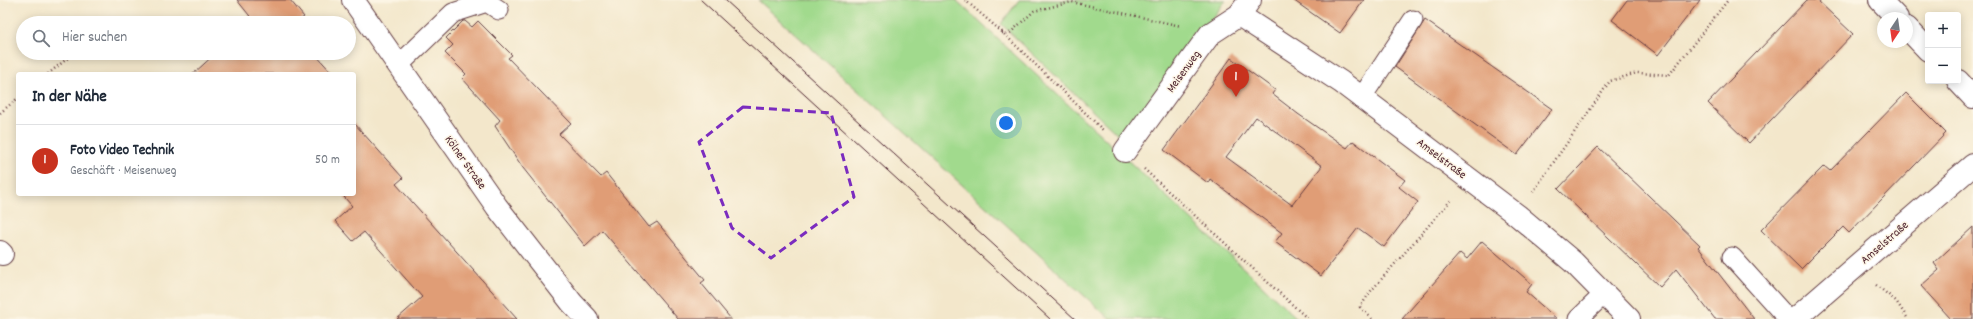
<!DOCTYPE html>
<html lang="de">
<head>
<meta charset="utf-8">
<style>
	:root { --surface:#fff; --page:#f2f2f3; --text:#1f2937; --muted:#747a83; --line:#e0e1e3; --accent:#c8321e }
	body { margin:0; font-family:Dekko,sans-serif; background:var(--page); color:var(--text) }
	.controls { position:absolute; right:12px; top:12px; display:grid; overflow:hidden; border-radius:4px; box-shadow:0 2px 10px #0003 }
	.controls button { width:36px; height:36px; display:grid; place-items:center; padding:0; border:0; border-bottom:1px solid var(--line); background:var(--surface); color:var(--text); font:20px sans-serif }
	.compass { position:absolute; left:1877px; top:12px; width:36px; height:36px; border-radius:50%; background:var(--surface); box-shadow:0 2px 10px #0003; rotate:193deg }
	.you { position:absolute; left:1006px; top:123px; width:14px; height:14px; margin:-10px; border:3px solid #fff; border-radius:50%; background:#1a73e8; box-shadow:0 0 0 6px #1a73e833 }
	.badge { display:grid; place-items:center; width:26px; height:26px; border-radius:50%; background:var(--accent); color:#fff; font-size:13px; font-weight:700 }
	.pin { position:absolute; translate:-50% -33px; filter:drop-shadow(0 1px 2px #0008) }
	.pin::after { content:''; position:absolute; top:21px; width:14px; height:12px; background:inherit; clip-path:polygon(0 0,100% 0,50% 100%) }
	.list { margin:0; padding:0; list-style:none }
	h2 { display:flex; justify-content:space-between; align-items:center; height:52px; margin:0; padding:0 16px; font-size:17px }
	h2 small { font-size:13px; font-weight:400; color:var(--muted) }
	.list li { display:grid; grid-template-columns:26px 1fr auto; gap:12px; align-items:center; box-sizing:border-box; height:72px; padding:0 16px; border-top:1px solid var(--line) }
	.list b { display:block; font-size:15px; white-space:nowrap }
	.list p { margin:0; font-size:13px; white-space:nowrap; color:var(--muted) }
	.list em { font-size:13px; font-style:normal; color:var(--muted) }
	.icon { flex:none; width:22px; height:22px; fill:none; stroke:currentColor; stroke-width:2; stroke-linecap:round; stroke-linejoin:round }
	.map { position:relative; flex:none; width:1973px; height:319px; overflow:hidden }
	.search { position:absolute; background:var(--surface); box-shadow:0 2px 10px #0003; left:16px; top:16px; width:340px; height:44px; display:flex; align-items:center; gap:10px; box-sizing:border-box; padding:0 14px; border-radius:22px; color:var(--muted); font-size:15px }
	.panel { position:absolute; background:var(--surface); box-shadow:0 2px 10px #0003; left:16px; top:72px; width:340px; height:124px; border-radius:4px }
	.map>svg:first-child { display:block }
	.green { fill:#a1da8d; stroke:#767c5c }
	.building { fill:#e09d76; fill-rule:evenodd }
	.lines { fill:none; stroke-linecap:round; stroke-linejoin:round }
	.lane-casing { stroke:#633d43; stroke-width:21 }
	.street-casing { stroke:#633d43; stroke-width:24 }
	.secondary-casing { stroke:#633d43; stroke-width:24 }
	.path { stroke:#633d43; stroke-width:2.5; stroke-dasharray:1 3; stroke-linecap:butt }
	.lane { stroke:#fff; stroke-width:19 }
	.street { stroke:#fff; stroke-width:22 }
	.secondary { stroke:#fff; stroke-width:22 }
	.tram { stroke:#4a1f2b; stroke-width:1 }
	.marked { fill:none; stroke:#7b2cbf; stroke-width:3; stroke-dasharray:8 5; stroke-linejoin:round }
	.labels { text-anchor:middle; stroke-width:3; stroke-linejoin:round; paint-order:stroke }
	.street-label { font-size:12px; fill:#4a1f2b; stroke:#fcf5e5 }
</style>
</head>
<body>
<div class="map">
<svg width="1973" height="319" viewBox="0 0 1973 319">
	<rect width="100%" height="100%" fill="#fcf5e5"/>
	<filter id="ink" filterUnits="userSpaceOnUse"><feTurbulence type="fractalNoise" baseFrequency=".025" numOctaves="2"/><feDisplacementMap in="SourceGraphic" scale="8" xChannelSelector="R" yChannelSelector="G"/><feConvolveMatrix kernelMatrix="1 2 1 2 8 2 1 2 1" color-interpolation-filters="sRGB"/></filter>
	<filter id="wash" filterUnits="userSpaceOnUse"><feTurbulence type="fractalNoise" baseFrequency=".012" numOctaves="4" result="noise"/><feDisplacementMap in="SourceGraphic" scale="16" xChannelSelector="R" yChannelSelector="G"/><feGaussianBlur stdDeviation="0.9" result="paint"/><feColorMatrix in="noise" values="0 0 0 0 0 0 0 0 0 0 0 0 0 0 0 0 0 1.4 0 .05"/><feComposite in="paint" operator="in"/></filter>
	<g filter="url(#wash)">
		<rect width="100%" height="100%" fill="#f3e7cb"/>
		<g class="green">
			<path d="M758,0H956L1298,319H1110Z"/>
			<path d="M1019,0H1226L1130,133L1118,135L1001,24Z"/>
		</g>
		<g id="blocks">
			<g class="building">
				<path d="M237,0H290L304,17L296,23H250L253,20Z"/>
				<path d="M1293,0H1364L1340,33Z"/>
				<path d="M1627,0H1700L1658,55L1612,20Z"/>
				<path d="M1807,0H1817L1853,34L1749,143L1708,103Z"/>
				<path d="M1425,20L1552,109L1517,155L1395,67Z"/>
				<path d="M463,21H465L472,27L478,21L512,55L508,58L571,123L559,134L601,177L606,173L649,227L657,222L705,280L701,283L731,319H678L602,230L585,246L523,168L495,126L500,120L462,78L466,74L445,53L453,45L446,38Z"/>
				<path d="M216,53H314L333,74H193Z"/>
				<path d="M1231,58L1275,90L1272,94L1298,114L1347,148L1353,141L1405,180L1399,187L1418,202L1384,247L1358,228L1321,276L1275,242L1282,233L1210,179L1208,183L1164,150ZM1256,117L1322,166L1292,205L1226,157Z"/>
				<path d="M1906,93L1946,133L1849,233L1843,227L1801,269L1761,230L1824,166L1830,171Z"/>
				<path d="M354,123L403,178L396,184L517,319H397L422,297L364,232L353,241L335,221L352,206L344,197L348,194H354Z"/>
				<path d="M1598,147L1700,245L1698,247L1754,319H1715L1676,269L1660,287L1558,189Z"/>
				<path d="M1973,227V319H1951L1921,286L1939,270L1934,263Z"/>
				<path d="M1482,241L1532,284L1526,292L1557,319H1402L1460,253L1467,259Z"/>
			</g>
		</g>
	</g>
	<g filter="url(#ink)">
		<use href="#blocks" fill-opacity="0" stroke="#633d43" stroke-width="1"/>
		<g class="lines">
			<defs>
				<g id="lane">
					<path d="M399,65L453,13L487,2L499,10"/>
					<path d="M1362,97L1413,20"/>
					<path d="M1732,257L1788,319"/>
					<path d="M1578,319L1604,294"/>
				</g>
				<g id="street">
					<path d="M1880,0L1897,18"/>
					<path d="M1239,15L1341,82L1517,215L1573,262L1629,319"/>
					<path d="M1907,28L1928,50"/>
					<path d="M1958,81L1973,97"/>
					<path d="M1125,151L1210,34L1239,15L1250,0"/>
					<path d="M0,252L2,254"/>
					<path d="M1795,319L1973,165"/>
				</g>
				<path id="secondary" d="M353,0L497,207L572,303L587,319"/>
			</defs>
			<use href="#lane" class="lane-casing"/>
			<use href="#street" class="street-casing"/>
			<use href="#secondary" class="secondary-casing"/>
			<g class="path">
				<path d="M965,0L1002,32L1104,131"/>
				<path d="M1002,33H1010L1034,11L1072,2L1181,26"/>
				<path d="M48,74L74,53"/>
				<path d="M0,113L18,98"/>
				<path d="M1144,169L1308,319"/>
				<path d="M1533,192L1610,81L1637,73L1669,75L1728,0"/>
				<path d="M1876,285L1896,301L1908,319"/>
				<path d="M1372,319L1360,307L1371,291L1452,199"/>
			</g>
			<use href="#lane" class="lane"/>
			<use href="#street" class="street"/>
			<use href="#secondary" class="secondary"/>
			<g class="tram">
				<path d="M701,0L1050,319"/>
				<path d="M725,0L1075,319"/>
			</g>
		</g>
	</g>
	<path class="marked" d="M743,107L831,113L854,197L771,258L732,228L699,142Z"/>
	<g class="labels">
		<g class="street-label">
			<text transform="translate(1183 71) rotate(-54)" y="4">Meisenweg</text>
			<text transform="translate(1442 158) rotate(37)" y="4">Amselstraße</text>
			<text transform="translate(466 162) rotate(55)" y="4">Kölner Straße</text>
			<text transform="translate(1884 242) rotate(-41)" y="4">Amselstraße</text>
		</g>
	</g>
</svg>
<div class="controls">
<button>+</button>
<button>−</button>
</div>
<svg class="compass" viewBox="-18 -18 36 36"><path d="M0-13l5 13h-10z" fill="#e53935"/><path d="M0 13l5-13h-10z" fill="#747a83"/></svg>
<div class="you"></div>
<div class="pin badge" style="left:1236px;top:97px">1</div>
<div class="search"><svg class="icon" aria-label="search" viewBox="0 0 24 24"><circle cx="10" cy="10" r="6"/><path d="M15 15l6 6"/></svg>Hier suchen</div>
<section class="panel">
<h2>In der Nähe<small></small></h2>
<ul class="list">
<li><span class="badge">1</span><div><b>Foto Video Technik</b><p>Geschäft · Meisenweg</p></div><em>50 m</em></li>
</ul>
</section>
</div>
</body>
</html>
